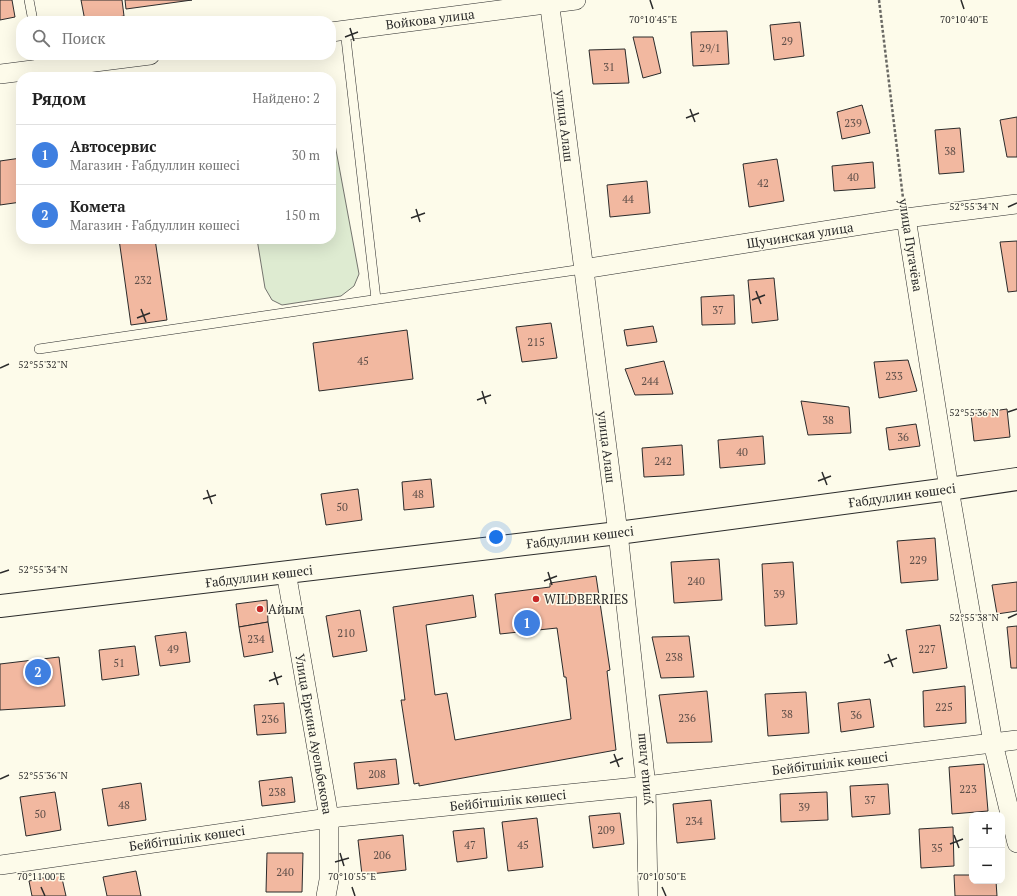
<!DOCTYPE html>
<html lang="ru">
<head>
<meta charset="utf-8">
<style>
	:root { --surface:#fff; --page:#f6f6f6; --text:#222; --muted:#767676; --line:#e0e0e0; --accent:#111827 }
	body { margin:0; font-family:"PT Serif",serif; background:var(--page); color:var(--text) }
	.controls { position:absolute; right:12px; bottom:12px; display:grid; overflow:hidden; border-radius:8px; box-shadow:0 4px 16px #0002 }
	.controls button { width:36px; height:36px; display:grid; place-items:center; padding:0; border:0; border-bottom:1px solid var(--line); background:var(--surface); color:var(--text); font:20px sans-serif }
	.you { position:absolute; left:496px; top:537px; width:14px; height:14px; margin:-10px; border:3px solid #fff; border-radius:50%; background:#1a73e8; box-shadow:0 0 0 6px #1a73e833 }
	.badge { display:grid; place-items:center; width:26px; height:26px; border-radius:50%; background:var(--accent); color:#fff; font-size:13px; font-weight:700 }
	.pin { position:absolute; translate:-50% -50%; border:2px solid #fff; box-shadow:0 1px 4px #0006 }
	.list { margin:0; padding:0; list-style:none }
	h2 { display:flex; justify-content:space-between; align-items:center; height:52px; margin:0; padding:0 16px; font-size:17px }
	h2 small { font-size:13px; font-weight:400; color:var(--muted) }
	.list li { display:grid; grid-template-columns:26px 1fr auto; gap:12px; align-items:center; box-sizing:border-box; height:60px; padding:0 16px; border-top:1px solid var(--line) }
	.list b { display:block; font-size:15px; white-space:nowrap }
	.list p { margin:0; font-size:13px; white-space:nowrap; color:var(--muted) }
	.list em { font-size:13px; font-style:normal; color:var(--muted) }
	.icon { flex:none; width:22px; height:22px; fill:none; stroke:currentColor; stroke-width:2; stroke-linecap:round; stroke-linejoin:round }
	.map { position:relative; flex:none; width:1017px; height:896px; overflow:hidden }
	.search { position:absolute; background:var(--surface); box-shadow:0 4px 16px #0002; left:16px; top:16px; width:320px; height:44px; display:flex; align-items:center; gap:10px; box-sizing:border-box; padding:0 14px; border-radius:16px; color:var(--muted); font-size:15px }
	.panel { position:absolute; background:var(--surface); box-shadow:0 4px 16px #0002; left:16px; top:72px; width:320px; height:172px; border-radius:16px }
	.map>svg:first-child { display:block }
	.green { fill:#deebd1; stroke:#74746e }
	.building { fill:#f2b8a0; stroke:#2b2b2b }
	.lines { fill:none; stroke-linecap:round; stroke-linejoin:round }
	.lane-casing { stroke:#2b2b2b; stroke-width:10 }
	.street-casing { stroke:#2b2b2b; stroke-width:20 }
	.secondary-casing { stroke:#2b2b2b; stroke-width:24 }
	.path { stroke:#6a6964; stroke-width:2.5; stroke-dasharray:3 2; stroke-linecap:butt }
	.lane { stroke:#fdfbea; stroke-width:9 }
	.street { stroke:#fdfbea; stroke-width:19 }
	.secondary { stroke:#fdfbea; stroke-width:22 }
	.ticks { fill:none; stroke:#2b2b2b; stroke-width:1.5 }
	.poi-dot { fill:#c62828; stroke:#fdfbea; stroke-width:1.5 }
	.labels { text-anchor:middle; stroke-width:3; stroke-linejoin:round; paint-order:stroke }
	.number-label { font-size:11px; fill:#5d4e48 }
	.street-label { font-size:13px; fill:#2b2b2b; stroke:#fdfbea }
	.poi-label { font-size:13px; fill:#2b2b2b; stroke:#fdfbea; text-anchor:start }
	.ticks-label { font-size:10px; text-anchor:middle; fill:#2b2b2b; stroke:#fdfbea; stroke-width:3; stroke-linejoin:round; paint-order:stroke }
</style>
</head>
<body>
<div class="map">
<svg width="1017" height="896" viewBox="0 0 1017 896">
	<rect width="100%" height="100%" fill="#fdfbea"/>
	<path class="green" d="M331,123L359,274L354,286L341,296L282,305L272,300L265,288L257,239H331Z"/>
	<g class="building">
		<path d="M0,0H12L15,17L0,20Z"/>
		<path d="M81,0H122L124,16L94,21H85Z"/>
		<path d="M125,0H192L126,9Z"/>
		<path d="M800,22L804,56L774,60L770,25Z"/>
		<path d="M727,31L729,64L693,66L691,32Z"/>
		<path d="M633,37H653L661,73L643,78Z"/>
		<path d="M625,49L629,83L593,84L589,50Z"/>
		<path d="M862,105L870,133L842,139L837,112Z"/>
		<path d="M1017,117V157H1007L1000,120Z"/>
		<path d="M960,128L964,172L939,174L935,130Z"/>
		<path d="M21,158V202L0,205V161Z"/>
		<path d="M777,159L784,201L749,207L743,164Z"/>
		<path d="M873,162L875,188L834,191L832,166Z"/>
		<path d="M647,181L650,213L610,217L607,185Z"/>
		<path d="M119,239H155L167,320L131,325Z"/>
		<path d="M1017,241V291L1008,292L1000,242Z"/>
		<path d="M774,278L778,320L752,323L748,280Z"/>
		<path d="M734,295L735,324L702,325L701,297Z"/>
		<path d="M551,323L557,358L522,362L516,327Z"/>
		<path d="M653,326L657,342L627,346L624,330Z"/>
		<path d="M407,330L413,379L319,391L313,343Z"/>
		<path d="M908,360L917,391L879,398L874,362Z"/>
		<path d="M664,361L673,394L635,395L625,369Z"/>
		<path d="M801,401L849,407L851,433L808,435Z"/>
		<path d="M1007,409L1010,437L974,441L971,414Z"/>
		<path d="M916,424L920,446L889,450L886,428Z"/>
		<path d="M763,436L765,464L720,468L718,440Z"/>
		<path d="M682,445L684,475L644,477L642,448Z"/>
		<path d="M431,479L434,507L404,510L402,482Z"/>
		<path d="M358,489L362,520L326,525L321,494Z"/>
		<path d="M935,538L938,580L901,583L897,541Z"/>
		<path d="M719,559L722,600L674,603L671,562Z"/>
		<path d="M793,562L797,624L765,626L762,564Z"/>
		<path d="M596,576L610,670L607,671L616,750L419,786V783L414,784L401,700H405L393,607L473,595L476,617L426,625L435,695L447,693L455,740L571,719L566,677H564L557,628L500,634L495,594L550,587V583Z"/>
		<path d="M1017,582V611L997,614L992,585Z"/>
		<path d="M267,600L268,622L239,627L236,604Z"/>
		<path d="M360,610L367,651L333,657L326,616Z"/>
		<path d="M268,622L273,652L244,657L239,627Z"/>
		<path d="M940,625L947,668L913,673L906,630Z"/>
		<path d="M1017,626V668H1011L1007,627Z"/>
		<path d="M186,632L190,662L160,666L155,636Z"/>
		<path d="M689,636L694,677L661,678L652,637Z"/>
		<path d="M135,646L139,675L102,680L99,650Z"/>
		<path d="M59,657L65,706L0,710V664Z"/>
		<path d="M965,686L966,723L924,727L923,691Z"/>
		<path d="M707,691L712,742L667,743L659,695Z"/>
		<path d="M806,692L809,733L768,736L765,694Z"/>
		<path d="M870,699L874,727L841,732L838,703Z"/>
		<path d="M284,703L286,733L257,735L254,705Z"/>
		<path d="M396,759L399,784L357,789L354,763Z"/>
		<path d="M984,764L988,811L952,814L949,767Z"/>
		<path d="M292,777L295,802L262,806L259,781Z"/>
		<path d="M141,783L146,820L108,826L102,789Z"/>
		<path d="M888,784L890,814L852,817L850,786Z"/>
		<path d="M55,792L61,830L26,836L20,797Z"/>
		<path d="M827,792L828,820L781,822L780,794Z"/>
		<path d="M711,800L715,839L677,843L673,804Z"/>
		<path d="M620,813L624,844L593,848L589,816Z"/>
		<path d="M537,818L543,867L508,871L502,822Z"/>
		<path d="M953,827L954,866L921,868L919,829Z"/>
		<path d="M484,828L487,858L457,862L453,831Z"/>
		<path d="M403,835L406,870L362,875L358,840Z"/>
		<path d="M267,853H303L302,892H266Z"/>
		<path d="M136,871L141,896H107L103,877Z"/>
		<path d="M61,874L66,896H32L29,881Z"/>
		<path d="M954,875H972V881H996L997,896H955Z"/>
	</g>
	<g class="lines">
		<defs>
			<g id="lane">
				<path d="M29,0L33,21"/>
				<path d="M345,30L376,299"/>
				<path d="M38,55L40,69"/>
				<path d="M39,349L583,269"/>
			</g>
			<g id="street">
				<path d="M549,0L618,533L646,786L648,896"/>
				<path d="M331,32L576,0"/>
				<path d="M0,74L150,55"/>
				<path d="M906,218L949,489L993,743L1017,843"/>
				<path d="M583,269L906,218L1017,204"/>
				<path d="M286,572L329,818V880L326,896"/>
				<path d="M0,865L329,818L646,786L1017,740"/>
			</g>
			<path id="secondary" d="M0,606L618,533L949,489L1017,479"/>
		</defs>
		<use href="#lane" class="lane-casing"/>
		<use href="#street" class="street-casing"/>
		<use href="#secondary" class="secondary-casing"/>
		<path class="path" d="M879,0L903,198"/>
		<use href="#lane" class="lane"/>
		<use href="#street" class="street"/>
		<use href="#secondary" class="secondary"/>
	</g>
	<path class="ticks" d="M650,0L653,9M961,0L964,9M350,28L354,41M345,37L358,32M690,109L695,122M686,118L699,113M1008,207L1017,203M416,209L420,222M411,218L425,213M756,291L761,304M752,300L765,295M141,309L146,322M137,318L150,313M0,368L9,364M482,391L486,404M477,400L491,395M1008,412L1017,409M822,472L827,485M818,481L831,476M207,490L212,504M203,499L216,495M548,572L552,585M0,573L9,570M544,581L557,576M1008,618L1017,614M888,654L893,667M884,663L897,658M274,672L278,685M269,681L282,676M614,754L619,767M610,763L623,758M0,779L9,775M954,835L959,848M950,844L963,839M340,853L344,866M335,862L349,858M41,887L45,896M352,887L355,896M662,887L666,896"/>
	<g class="poi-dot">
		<circle cx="536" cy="599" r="4"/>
		<circle cx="260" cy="609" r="4"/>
	</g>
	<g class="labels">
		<g class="number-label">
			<text x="787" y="45">29</text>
			<text x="710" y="52">29/1</text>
			<text x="609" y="71">31</text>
			<text x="853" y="127">239</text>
			<text x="950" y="155">38</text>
			<text x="853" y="181">40</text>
			<text x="763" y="187">42</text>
			<text x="628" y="203">44</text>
			<text x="143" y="284">232</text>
			<text x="718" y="314">37</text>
			<text x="536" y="346">215</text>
			<text x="363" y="365">45</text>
			<text x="894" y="380">233</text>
			<text x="650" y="385">244</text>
			<text x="828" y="424">38</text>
			<text x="903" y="441">36</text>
			<text x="742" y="456">40</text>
			<text x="663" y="465">242</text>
			<text x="418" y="498">48</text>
			<text x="342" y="511">50</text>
			<text x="918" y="564">229</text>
			<text x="696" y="585">240</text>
			<text x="779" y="598">39</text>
			<text x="346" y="637">210</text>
			<text x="256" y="643">234</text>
			<text x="173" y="653">49</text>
			<text x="927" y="653">227</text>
			<text x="674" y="661">238</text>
			<text x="119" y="667">51</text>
			<text x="944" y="711">225</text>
			<text x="787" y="718">38</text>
			<text x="856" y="719">36</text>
			<text x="687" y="722">236</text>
			<text x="270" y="723">236</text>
			<text x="377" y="778">208</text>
			<text x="968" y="793">223</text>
			<text x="277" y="796">238</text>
			<text x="870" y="804">37</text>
			<text x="124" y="809">48</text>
			<text x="804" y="811">39</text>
			<text x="40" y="818">50</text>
			<text x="694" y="825">234</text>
			<text x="606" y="834">209</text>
			<text x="470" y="849">47</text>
			<text x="523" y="849">45</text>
			<text x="937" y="852">35</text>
			<text x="382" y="859">206</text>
			<text x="285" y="876">240</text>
		</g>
		<g class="street-label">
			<text transform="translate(430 19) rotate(-7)" y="5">Войкова улица</text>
			<text transform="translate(565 126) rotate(83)" y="5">улица Алаш</text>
			<text transform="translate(800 235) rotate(-9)" y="5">Щучинская улица</text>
			<text transform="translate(911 245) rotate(81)" y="5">улица Пугачёва</text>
			<text transform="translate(607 447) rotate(83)" y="5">улица Алаш</text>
			<text transform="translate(902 495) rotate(-8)" y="5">Ғабдуллин көшесі</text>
			<text transform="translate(580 537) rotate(-7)" y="5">Ғабдуллин көшесі</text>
			<text transform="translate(259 576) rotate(-7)" y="5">Ғабдуллин көшесі</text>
			<text transform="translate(314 734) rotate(80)" y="5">Улица Еркина Ауельбекова</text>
			<text transform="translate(830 763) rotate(-7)" y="5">Бейбітшілік көшесі</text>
			<text transform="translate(643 769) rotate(-95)" y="5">улица Алаш</text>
			<text transform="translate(508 800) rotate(-6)" y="5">Бейбітшілік көшесі</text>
			<text transform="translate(187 838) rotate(-8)" y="5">Бейбітшілік көшесі</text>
		</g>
		<g class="poi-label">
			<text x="544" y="604">WILDBERRIES</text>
			<text x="268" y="614">Айым</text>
		</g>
	</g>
	<g class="ticks-label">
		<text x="653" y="23">70°10'45"E</text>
		<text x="964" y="23">70°10'40"E</text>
		<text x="974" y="210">52°55'34"N</text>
		<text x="43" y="368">52°55'32"N</text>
		<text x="974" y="416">52°55'36"N</text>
		<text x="43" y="573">52°55'34"N</text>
		<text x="974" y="621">52°55'38"N</text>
		<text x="43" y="779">52°55'36"N</text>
		<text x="41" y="880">70°11'00"E</text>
		<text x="352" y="880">70°10'55"E</text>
		<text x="662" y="880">70°10'50"E</text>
	</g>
</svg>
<div class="controls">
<button>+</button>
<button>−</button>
</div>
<div class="you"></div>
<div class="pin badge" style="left:527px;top:623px;background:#3f7fe0">1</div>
<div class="pin badge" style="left:38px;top:672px;background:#3f7fe0">2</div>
<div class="search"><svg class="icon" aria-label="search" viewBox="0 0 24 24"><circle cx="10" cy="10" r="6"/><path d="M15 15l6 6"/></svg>Поиск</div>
<section class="panel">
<h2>Рядом<small>Найдено: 2</small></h2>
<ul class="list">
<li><span class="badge" style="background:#3f7fe0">1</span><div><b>Автосервис</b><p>Магазин · Ғабдуллин көшесі</p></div><em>30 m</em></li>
<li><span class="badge" style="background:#3f7fe0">2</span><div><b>Комета</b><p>Магазин · Ғабдуллин көшесі</p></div><em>150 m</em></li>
</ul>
</section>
</div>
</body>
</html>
